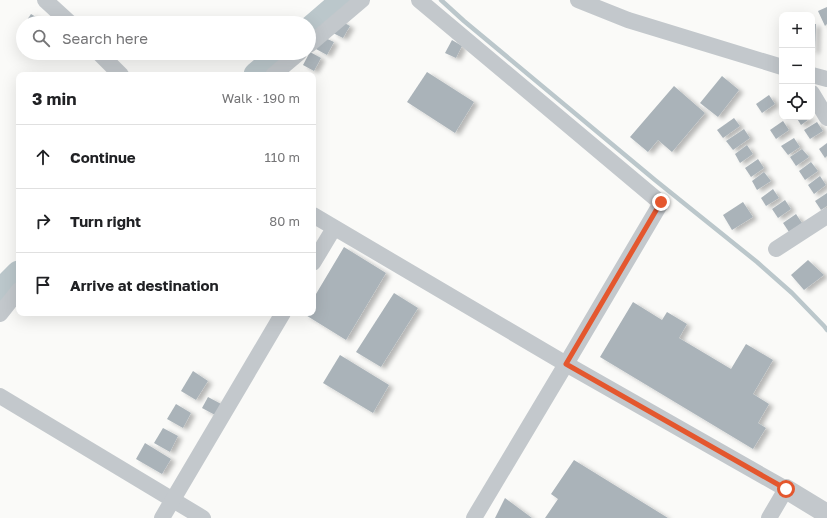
<!DOCTYPE html>
<html lang="en">
<head>
<meta charset="utf-8">
<style>
	:root { --surface:#fff; --page:#f6f6f6; --text:#202124; --muted:#757577; --line:#e0e0e0 }
	body { margin:0; font-family:"Golos Text",sans-serif; background:var(--page); color:var(--text) }
	.controls { position:absolute; right:12px; top:12px; display:grid; overflow:hidden; border-radius:8px; box-shadow:0 4px 16px #0002 }
	.controls button { width:36px; height:36px; display:grid; place-items:center; padding:0; border:0; border-bottom:1px solid var(--line); background:var(--surface); color:var(--text); font:20px sans-serif }
	.stop { position:absolute; width:12px; height:12px; margin:-9px; border:3px solid #e4572e; border-radius:50%; background:#fff }
	.stop.end { background:#e4572e; border-color:#fff; box-shadow:0 1px 4px #0008 }
	.list { margin:0; padding:0; list-style:none }
	h2 { display:flex; justify-content:space-between; align-items:center; height:52px; margin:0; padding:0 16px; font-size:17px }
	h2 small { font-size:13px; font-weight:400; color:var(--muted) }
	.list li { display:grid; grid-template-columns:26px 1fr auto; gap:12px; align-items:center; box-sizing:border-box; height:64px; padding:0 16px; border-top:1px solid var(--line) }
	.list b { display:block; font-size:15px; white-space:nowrap }
	.list em { font-size:13px; font-style:normal; color:var(--muted) }
	.icon { flex:none; width:22px; height:22px; fill:none; stroke:currentColor; stroke-width:2; stroke-linecap:round; stroke-linejoin:round }
	.map { position:relative; flex:none; width:827px; height:518px; overflow:hidden }
	.search { position:absolute; background:var(--surface); box-shadow:0 4px 16px #0002; left:16px; top:16px; width:300px; height:44px; display:flex; align-items:center; gap:10px; box-sizing:border-box; padding:0 14px; border-radius:22px; color:var(--muted); font-size:15px }
	.panel { position:absolute; background:var(--surface); box-shadow:0 4px 16px #0002; left:16px; top:72px; width:300px; height:244px; border-radius:8px }
	.map>svg:first-child { display:block }
	.lines { fill:none; stroke-linecap:round; stroke-linejoin:round }
	.stream { stroke:#bbc7cb; stroke-width:4.5 }
	.river { stroke:#bbc7cb; stroke-width:27 }
	.building { fill:#aab3b9; filter:url(#shadow) }
	.minor { stroke:#c3c8cc; stroke-width:16 }
	.tertiary { stroke:#c3c8cc; stroke-width:20 }
	.route { stroke:#e4572e; stroke-width:5 }
</style>
</head>
<body>
<div class="map">
<svg width="827" height="518" viewBox="0 0 827 518">
	<defs>
		<filter id="shadow"><feDropShadow dx="4.5" dy="2.5" stdDeviation="2" flood-color="#0004"/></filter>
	</defs>
	<rect width="100%" height="100%" fill="#fafaf8"/>
	<g class="lines">
		<path class="stream" d="M441,0L464,21L655,180L757,262L792,293L824,326L827,330"/>
		<g class="river">
			<path d="M309,31L345,0"/>
			<path d="M257,75L283,53"/>
			<path d="M0,294L8,285L19,274"/>
		</g>
	</g>
	<g class="building">
		<path d="M827,7V24L825,26L818,11Z"/>
		<path d="M31,14L46,23H25Z"/>
		<path d="M339,20L350,26L343,38L333,33Z"/>
		<path d="M812,24H816L815,51H812Z"/>
		<path d="M323,37L334,42L327,55L316,49Z"/>
		<path d="M452,40L462,46L456,58L445,53Z"/>
		<path d="M310,52L321,58L314,71L303,65Z"/>
		<path d="M427,72L474,102L455,133L407,102Z"/>
		<path d="M722,76L739,90L718,117L700,103Z"/>
		<path d="M674,86L705,113L672,152L658,140L648,152L630,137Z"/>
		<path d="M769,95L775,104L762,113L756,104Z"/>
		<path d="M796,117H812L801,125Z"/>
		<path d="M734,118L740,126L723,138L717,130Z"/>
		<path d="M783,121L789,130L776,139L770,130Z"/>
		<path d="M817,122L823,131L810,139L804,130Z"/>
		<path d="M744,129L750,138L733,150L726,141Z"/>
		<path d="M794,138L800,147L788,155L781,146Z"/>
		<path d="M827,143V156L825,158L819,149Z"/>
		<path d="M747,145L753,154L740,163L735,154Z"/>
		<path d="M802,149L809,157L796,166L790,157Z"/>
		<path d="M758,159L764,168L751,177L745,168Z"/>
		<path d="M811,162L818,171L805,180L799,171Z"/>
		<path d="M764,172L771,181L757,190L752,181Z"/>
		<path d="M820,176L826,185L814,194L808,185Z"/>
		<path d="M773,189L779,198L766,206L761,198Z"/>
		<path d="M827,193V206L821,210L815,201Z"/>
		<path d="M785,200L791,209L778,218L772,209Z"/>
		<path d="M743,202L753,217L732,230L723,215Z"/>
		<path d="M796,214L802,223L789,232L783,223Z"/>
		<path d="M344,247L386,273L346,340L304,314L313,313V299Z"/>
		<path d="M808,260L824,275L804,290L791,275Z"/>
		<path d="M394,293L418,308L381,367L356,352Z"/>
		<path d="M633,302L662,320L667,312L687,324L679,338L731,369L746,344L773,360L753,394L769,404L758,423L766,428L753,449L600,357Z"/>
		<path d="M340,355L389,385L373,413L323,383Z"/>
		<path d="M193,371L208,381L196,400L181,391Z"/>
		<path d="M208,397L223,405L217,416L202,408Z"/>
		<path d="M176,404L191,413L183,428L167,419Z"/>
		<path d="M163,428L178,436L170,452L154,443Z"/>
		<path d="M145,443L171,459L162,474L136,459Z"/>
		<path d="M574,460L668,518H545L558,499L551,494Z"/>
		<path d="M505,498L532,518H495Z"/>
	</g>
	<g class="lines">
		<g class="minor">
			<path d="M45,0L70,23"/>
			<path d="M419,0L661,203L566,364L474,518"/>
			<path d="M578,0L628,20L782,67"/>
			<path d="M309,45L362,0"/>
			<path d="M99,53L121,75"/>
			<path d="M273,75L299,53"/>
			<path d="M812,75L827,79"/>
			<path d="M812,93L827,118"/>
			<path d="M313,215L566,364L786,489L769,518"/>
			<path d="M776,249L827,216"/>
			<path d="M313,263L334,228"/>
			<path d="M0,314L19,290"/>
			<path d="M0,396L203,518"/>
			<path d="M162,518L283,313"/>
		</g>
		<path class="tertiary" d="M786,489L827,514"/>
	</g>
	<g class="lines">
		<path class="route" d="M661,202L566,364L786,489"/>
	</g>
</svg>
<div class="controls">
<button>+</button>
<button>−</button>
<button><svg class="icon" aria-label="locate" viewBox="0 0 24 24"><circle cx="12" cy="12" r="6"/><path d="M12 2v4M12 18v4M2 12h4M18 12h4"/></svg></button>
</div>
<div class="stop" style="left:786px;top:489px"></div>
<div class="stop end" style="left:661px;top:202px"></div>
<div class="search"><svg class="icon" aria-label="search" viewBox="0 0 24 24"><circle cx="10" cy="10" r="6"/><path d="M15 15l6 6"/></svg>Search here</div>
<section class="panel">
<h2>3 min<small>Walk · 190 m</small></h2>
<ul class="list">
<li><svg class="icon" aria-label="ahead" viewBox="0 0 24 24"><path d="M12 20V5M6 11l6-6 6 6"/></svg><div><b>Continue</b></div><em>110 m</em></li>
<li><svg class="icon" aria-label="right" viewBox="0 0 24 24"><path d="M7 20v-9h11M14 6l5 5-5 5"/></svg><div><b>Turn right</b></div><em>80 m</em></li>
<li><svg class="icon" aria-label="arrive" viewBox="0 0 24 24"><path d="M6 21V4h12l-3 4 3 4H6"/></svg><div><b>Arrive at destination</b></div></li>
</ul>
</section>
</div>
</body>
</html>
